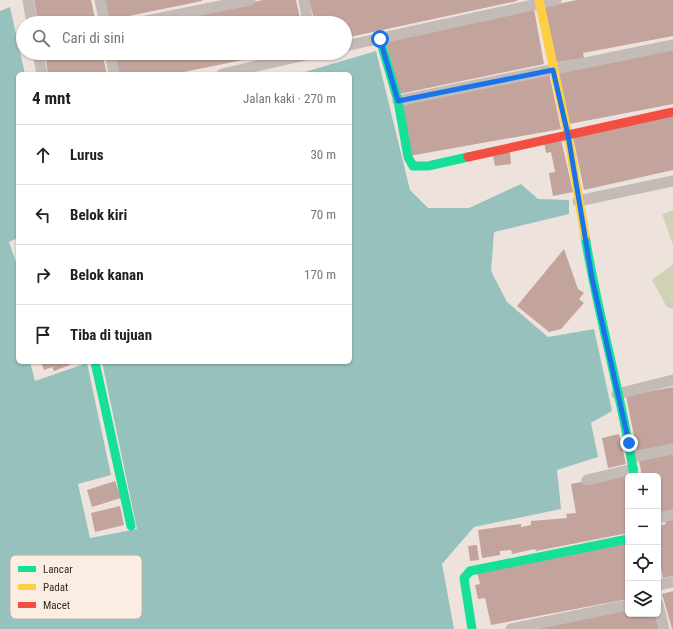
<!DOCTYPE html>
<html lang="id">
<head>
<meta charset="utf-8">
<style>
	:root { --surface:#fff; --page:#f2f2f2; --text:#222; --muted:#767676; --line:#e0e0e0 }
	body { margin:0; font-family:"Roboto Condensed",sans-serif; background:var(--page); color:var(--text) }
	.controls { position:absolute; right:12px; bottom:12px; display:grid; overflow:hidden; border-radius:6px; box-shadow:0 1px 3px #0004 }
	.controls button { width:36px; height:36px; display:grid; place-items:center; padding:0; border:0; border-bottom:1px solid var(--line); background:var(--surface); color:var(--text); font:20px sans-serif }
	.stop { position:absolute; width:12px; height:12px; margin:-9px; border:3px solid #1a73e8; border-radius:50%; background:#fff }
	.stop.end { background:#1a73e8; border-color:#fff; box-shadow:0 1px 4px #0008 }
	.list { margin:0; padding:0; list-style:none }
	h2 { display:flex; justify-content:space-between; align-items:center; height:52px; margin:0; padding:0 16px; font-size:17px }
	h2 small { font-size:13px; font-weight:400; color:var(--muted) }
	.list li { display:grid; grid-template-columns:26px 1fr auto; gap:12px; align-items:center; box-sizing:border-box; height:60px; padding:0 16px; border-top:1px solid var(--line) }
	.list b { display:block; font-size:15px; white-space:nowrap }
	.list em { font-size:13px; font-style:normal; color:var(--muted) }
	.icon { flex:none; width:22px; height:22px; fill:none; stroke:currentColor; stroke-width:2; stroke-linecap:round; stroke-linejoin:round }
	.map { position:relative; flex:none; width:673px; height:629px; overflow:hidden }
	.search { position:absolute; background:var(--surface); box-shadow:0 1px 3px #0004; left:16px; top:16px; width:336px; height:44px; display:flex; align-items:center; gap:10px; box-sizing:border-box; padding:0 14px; border-radius:22px; color:var(--muted); font-size:15px }
	.panel { position:absolute; background:var(--surface); box-shadow:0 1px 3px #0004; left:16px; top:72px; width:336px; height:292px; border-radius:6px }
	.map>svg:first-child { display:block }
	.green { fill:#d0d1b5 }
	.water { fill:#97c1bc }
	.building { fill:#c2a49c }
	.lines { fill:none; stroke-linecap:round; stroke-linejoin:round }
	.street { stroke:#c5bbb6; stroke-width:11 }
	.fast { stroke:#16e098; stroke-width:9 }
	.slow { stroke:#ffcf43; stroke-width:9 }
	.jam { stroke:#f24e42; stroke-width:9 }
	.route { stroke:#1a73e8; stroke-width:5 }
	.key { fill:#fbede2; stroke:#c0b2a9; stroke-width:1 }
	.key-label { font-size:11px; fill:#352825 }
</style>
</head>
<body>
<div class="map">
<svg width="673" height="629" viewBox="0 0 673 629">
	<rect width="100%" height="100%" fill="#ede3dc"/>
	<g class="green">
		<path d="M673,210V245L662,214Z"/>
		<path d="M673,264V309L667,307L652,280Z"/>
	</g>
	<path class="water" d="M10,7L25,74H18V238L9,242L18,268V362H30L35,381L87,363L111,475L78,484L90,538L137,529L102,362H350V74H298L376,51L410,190L428,208H469L521,184L538,199L569,200V214L494,232L491,271L507,302L548,337L594,329L612,411L591,423L598,457L557,470L561,509L474,527L442,564L454,629H0V11Z"/>
	<g class="building">
		<path d="M34,0H91L96,23H38Z"/>
		<path d="M104,0H202V1L109,20Z"/>
		<path d="M263,0H296L301,23H153Z"/>
		<path d="M309,0H517V1L345,38V23H315Z"/>
		<path d="M577,0H673V36L583,53L584,58L554,63L543,7Z"/>
		<path d="M534,9L544,64L399,94L386,42Z"/>
		<path d="M673,48V104L569,124L557,71Z"/>
		<path d="M45,53H102L107,74H48Z"/>
		<path d="M114,53H272V54L174,74H118Z"/>
		<path d="M549,73L561,129L409,156L400,104Z"/>
		<path d="M673,115V170L584,190L573,137Z"/>
		<path d="M561,139L573,192L553,196L549,173L555,172L551,152L546,153L544,142Z"/>
		<path d="M510,152L511,164L495,166L493,155Z"/>
		<path d="M564,249L578,289L584,293L579,299L584,303L561,329L549,332L517,306Z"/>
		<path d="M41,362H69L70,365L54,371L52,367L44,370Z"/>
		<path d="M673,387V445L637,451L626,396Z"/>
		<path d="M619,434L626,464L608,468L602,438Z"/>
		<path d="M673,454V512L658,515V476H642L639,461Z"/>
		<path d="M627,473L628,533L536,551L535,549L512,554L511,550L500,551V555L482,558L478,530L521,524V527L531,525V521L567,518L566,514L576,513L571,484Z"/>
		<path d="M115,481L121,498L92,507L87,490Z"/>
		<path d="M120,506L124,525L95,532L91,513Z"/>
		<path d="M673,519V576L663,578L658,554V526L666,524L665,521Z"/>
		<path d="M628,543V599L491,625L485,598L478,599L475,585L480,584L477,572Z"/>
		<path d="M477,545L479,560L470,561L468,546Z"/>
		<path d="M673,591V629H672L662,594Z"/>
		<path d="M628,610V614H656L659,629H535Z"/>
	</g>
	<g class="lines">
		<g class="street">
			<path d="M28,0L32,23"/>
			<path d="M100,0L105,23"/>
			<path d="M304,0L308,23"/>
			<path d="M136,23L250,0"/>
			<path d="M345,46L556,0"/>
			<path d="M38,53L42,74"/>
			<path d="M110,53L114,74"/>
			<path d="M222,74L314,53"/>
			<path d="M398,101L673,45"/>
			<path d="M578,201L673,181"/>
			<path d="M617,394L673,380"/>
			<path d="M632,457L673,449"/>
			<path d="M587,480L633,469"/>
			<path d="M658,518L673,515"/>
			<path d="M658,585L673,582"/>
			<path d="M658,604L664,629"/>
			<path d="M511,629L628,605"/>
		</g>
		<g class="fast">
			<path d="M380,39L398,101L408,157L413,166H428L468,157"/>
			<path d="M585,236C598,317 622,395 634,476"/>
			<path d="M95,362L131,526"/>
			<path d="M472,629L464,578L470,571L628,539"/>
		</g>
		<path class="slow" d="M539,0L568,135L585,236"/>
		<path class="jam" d="M468,157L673,112"/>
	</g>
	<g class="lines">
		<path class="route" d="M380,39L398,101L553,70L568,135L592,278L629,443"/>
	</g>
	<rect x="10" y="555" width="132" height="64" rx="6" class="key"/>
	<rect x="18" y="566" width="18" height="6" fill="#16e098"/>
	<rect x="18" y="584" width="18" height="6" fill="#ffcf43"/>
	<rect x="18" y="602" width="18" height="6" fill="#f24e42"/>
	<g class="key-label">
		<text x="43" y="573">Lancar</text>
		<text x="43" y="591">Padat</text>
		<text x="43" y="609">Macet</text>
	</g>
</svg>
<div class="controls">
<button>+</button>
<button>−</button>
<button><svg class="icon" aria-label="locate" viewBox="0 0 24 24"><circle cx="12" cy="12" r="6"/><path d="M12 2v4M12 18v4M2 12h4M18 12h4"/></svg></button>
<button><svg class="icon" aria-label="layers" viewBox="0 0 24 24"><path d="M12 4l9 5-9 5-9-5zM3 14l9 5 9-5"/></svg></button>
</div>
<div class="stop" style="left:380px;top:39px"></div>
<div class="stop end" style="left:629px;top:443px"></div>
<div class="search"><svg class="icon" aria-label="search" viewBox="0 0 24 24"><circle cx="10" cy="10" r="6"/><path d="M15 15l6 6"/></svg>Cari di sini</div>
<section class="panel">
<h2>4 mnt<small>Jalan kaki · 270 m</small></h2>
<ul class="list">
<li><svg class="icon" aria-label="ahead" viewBox="0 0 24 24"><path d="M12 20V5M6 11l6-6 6 6"/></svg><div><b>Lurus</b></div><em>30 m</em></li>
<li><svg class="icon" aria-label="left" viewBox="0 0 24 24"><path d="M17 20v-9H6M10 6l-5 5 5 5"/></svg><div><b>Belok kiri</b></div><em>70 m</em></li>
<li><svg class="icon" aria-label="right" viewBox="0 0 24 24"><path d="M7 20v-9h11M14 6l5 5-5 5"/></svg><div><b>Belok kanan</b></div><em>170 m</em></li>
<li><svg class="icon" aria-label="arrive" viewBox="0 0 24 24"><path d="M6 21V4h12l-3 4 3 4H6"/></svg><div><b>Tiba di tujuan</b></div></li>
</ul>
</section>
</div>
</body>
</html>
